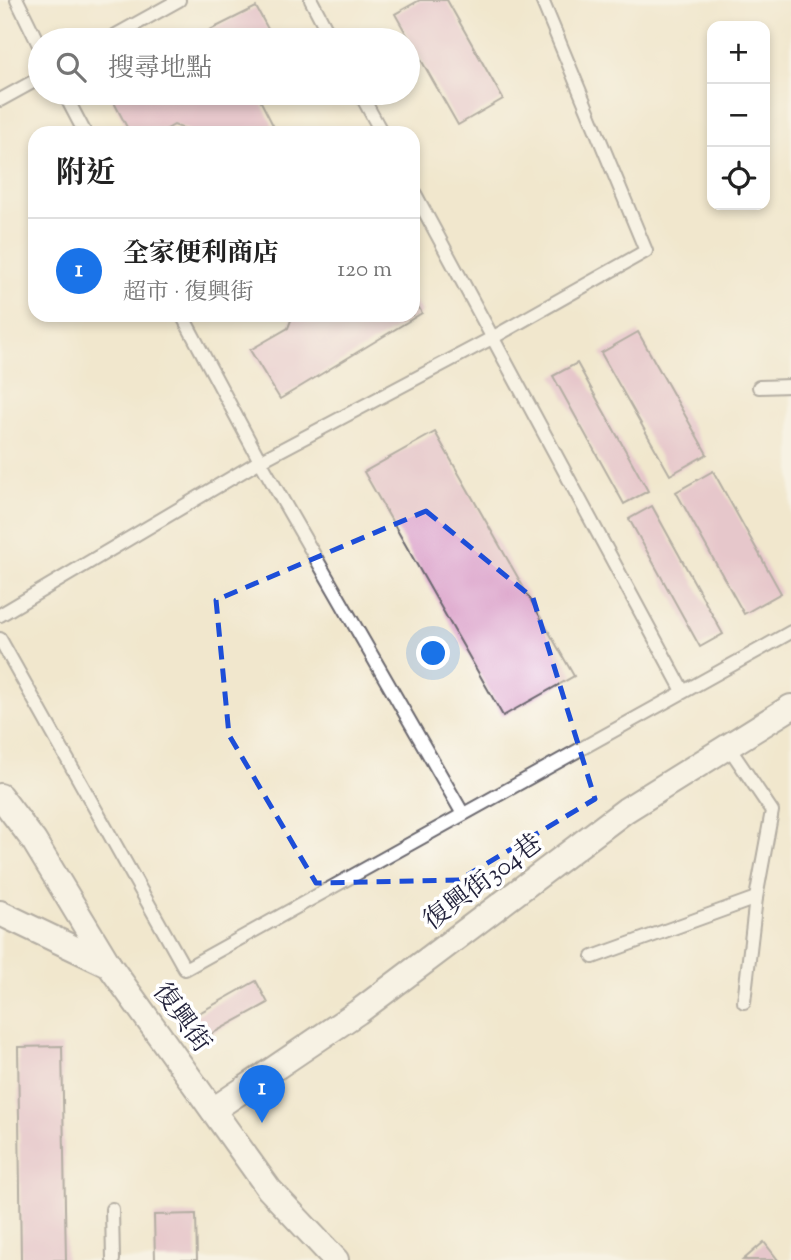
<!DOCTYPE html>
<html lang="zh-TW">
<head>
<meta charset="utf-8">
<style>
	:root { --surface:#fff; --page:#f6f6f6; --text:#222; --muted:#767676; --line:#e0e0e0; --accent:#1a73e8 }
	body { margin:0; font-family:"Sorts Mill Goudy","Noto Serif TC",serif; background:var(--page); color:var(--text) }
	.controls { position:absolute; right:21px; top:21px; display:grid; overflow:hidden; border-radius:14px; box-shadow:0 4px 10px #0003 }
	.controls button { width:63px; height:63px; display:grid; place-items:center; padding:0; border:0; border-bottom:2px solid var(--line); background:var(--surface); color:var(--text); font:35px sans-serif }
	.you { position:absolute; left:434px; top:654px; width:24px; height:24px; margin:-18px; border:5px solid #fff; border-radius:50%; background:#1a73e8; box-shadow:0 0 0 10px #1a73e833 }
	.badge { display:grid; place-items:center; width:46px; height:46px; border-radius:50%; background:var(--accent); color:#fff; font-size:23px; font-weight:700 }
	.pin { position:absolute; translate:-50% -58px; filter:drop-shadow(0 2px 4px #0008) }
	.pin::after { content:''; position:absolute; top:37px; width:24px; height:21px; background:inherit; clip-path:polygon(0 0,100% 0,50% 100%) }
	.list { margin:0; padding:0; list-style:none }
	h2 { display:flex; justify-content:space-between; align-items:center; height:91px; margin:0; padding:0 28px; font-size:30px }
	h2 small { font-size:23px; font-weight:400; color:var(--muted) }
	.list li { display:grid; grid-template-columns:46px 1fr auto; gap:21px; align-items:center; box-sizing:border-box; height:105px; padding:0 28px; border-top:2px solid var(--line) }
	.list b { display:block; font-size:26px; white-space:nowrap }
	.list p { margin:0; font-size:23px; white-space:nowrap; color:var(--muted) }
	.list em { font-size:23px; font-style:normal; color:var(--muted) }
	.icon { flex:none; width:38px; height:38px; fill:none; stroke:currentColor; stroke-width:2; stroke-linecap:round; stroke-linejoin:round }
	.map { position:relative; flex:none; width:791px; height:1260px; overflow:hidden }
	.search { position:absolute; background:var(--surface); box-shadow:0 4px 10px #0003; left:28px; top:28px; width:392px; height:77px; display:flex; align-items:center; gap:18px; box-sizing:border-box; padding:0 24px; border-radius:38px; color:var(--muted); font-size:26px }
	.panel { position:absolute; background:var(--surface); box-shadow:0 4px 10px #0003; left:28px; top:126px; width:392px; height:196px; border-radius:21px }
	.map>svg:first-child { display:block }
	.building { fill:#da9fc7 }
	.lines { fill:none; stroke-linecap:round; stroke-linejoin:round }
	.service-casing { stroke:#6a676e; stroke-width:16 }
	.minor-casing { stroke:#6a676e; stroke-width:28 }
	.service { stroke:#fff; stroke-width:12 }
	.minor { stroke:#fff; stroke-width:24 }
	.marked { fill:none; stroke:#1d4ed8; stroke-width:5; stroke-dasharray:14 9; stroke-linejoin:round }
	.labels { text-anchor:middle; stroke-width:7; stroke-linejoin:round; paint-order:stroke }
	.street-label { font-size:26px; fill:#22223b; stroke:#fff }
</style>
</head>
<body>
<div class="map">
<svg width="791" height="1260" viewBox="0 0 791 1260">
	<rect width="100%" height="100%" fill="#fff"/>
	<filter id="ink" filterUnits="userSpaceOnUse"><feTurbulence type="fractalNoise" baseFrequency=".0143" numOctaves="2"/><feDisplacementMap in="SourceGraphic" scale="14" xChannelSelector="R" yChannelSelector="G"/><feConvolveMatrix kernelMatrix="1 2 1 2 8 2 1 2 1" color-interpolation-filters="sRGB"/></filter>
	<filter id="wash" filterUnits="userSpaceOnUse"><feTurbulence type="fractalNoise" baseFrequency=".00686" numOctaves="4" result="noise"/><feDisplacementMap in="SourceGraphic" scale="28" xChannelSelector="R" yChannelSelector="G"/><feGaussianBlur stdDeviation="1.57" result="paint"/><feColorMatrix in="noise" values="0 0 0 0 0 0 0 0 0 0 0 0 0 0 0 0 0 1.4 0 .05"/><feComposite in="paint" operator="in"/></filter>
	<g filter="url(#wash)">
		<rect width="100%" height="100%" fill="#f1e7cd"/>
		<g id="blocks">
			<g class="building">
				<path d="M420,0H447L503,99L458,125L395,14Z"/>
				<path d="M256,7L274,40H190Z"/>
				<path d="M109,93H273L260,100L277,133H195L174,125L160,133H130Z"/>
				<path d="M413,298L422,313L280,399L250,350L288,328L293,315H413Z"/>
				<path d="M638,332L707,454L670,475L601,353Z"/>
				<path d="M577,363L648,491L624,504L553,376Z"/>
				<path d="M435,432L574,676L503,716L364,472Z"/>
				<path d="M713,471L781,593L744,614L676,492Z"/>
				<path d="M652,506L723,634L700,647L629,519Z"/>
				<path d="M256,981L268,1003L206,1037L194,1016Z"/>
				<path d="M62,1046L66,1260H21L18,1047Z"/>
				<path d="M196,1214L197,1260H155L154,1215Z"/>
				<path d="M764,1242L778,1260H743Z"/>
			</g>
		</g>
	</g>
	<g filter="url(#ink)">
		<use href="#blocks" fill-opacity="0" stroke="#6a676e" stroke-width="2"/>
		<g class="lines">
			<defs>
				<g id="service">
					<path d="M17,0L40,47"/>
					<path d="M311,0L332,40"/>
					<path d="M107,40L179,0"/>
					<path d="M64,93L85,133"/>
					<path d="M360,93L382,133"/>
					<path d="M0,100L40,78"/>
					<path d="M413,190L683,691"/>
					<path d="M182,315L260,461L463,814"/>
					<path d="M759,387L791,386"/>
					<path d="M0,615L260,461L492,338L646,251L542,0"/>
					<path d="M0,639L185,969L791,632"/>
					<path d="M593,957L756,898L772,811L728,746"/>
					<path d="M744,1002L756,898"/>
					<path d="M112,1209L113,1260"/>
				</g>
				<g id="minor">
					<path d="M0,796L34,841L109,965L269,1189L336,1260"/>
					<path d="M0,913L109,965"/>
					<path d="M213,1110L358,1012L626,810L791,707"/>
				</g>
			</defs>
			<use href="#service" class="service-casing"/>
			<use href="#minor" class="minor-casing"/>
			<use href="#service" class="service"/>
			<use href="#minor" class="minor"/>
		</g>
	</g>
	<path d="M0 0H791V1260H0ZM426,511L533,598L595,799L459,880L316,883L229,735L216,600Z" fill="#f1e7cd" fill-opacity=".55" fill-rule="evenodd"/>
	<path class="marked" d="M426,511L533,598L595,799L459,880L316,883L229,735L216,600Z"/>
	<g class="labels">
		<g class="street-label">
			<text transform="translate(482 881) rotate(-37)" y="9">復興街304巷</text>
			<text transform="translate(183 1017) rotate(54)" y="9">復興街</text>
		</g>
	</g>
</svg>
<div class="controls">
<button>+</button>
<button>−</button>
<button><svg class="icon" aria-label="locate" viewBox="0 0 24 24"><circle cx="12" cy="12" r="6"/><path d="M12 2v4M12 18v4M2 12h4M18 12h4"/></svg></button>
</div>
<div class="you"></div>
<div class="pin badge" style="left:262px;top:1123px">1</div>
<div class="search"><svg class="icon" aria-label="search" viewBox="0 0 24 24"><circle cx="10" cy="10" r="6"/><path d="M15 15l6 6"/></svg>搜尋地點</div>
<section class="panel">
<h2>附近<small></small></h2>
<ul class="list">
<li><span class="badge">1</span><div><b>全家便利商店</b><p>超市 · 復興街</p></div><em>120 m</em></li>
</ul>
</section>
</div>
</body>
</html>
